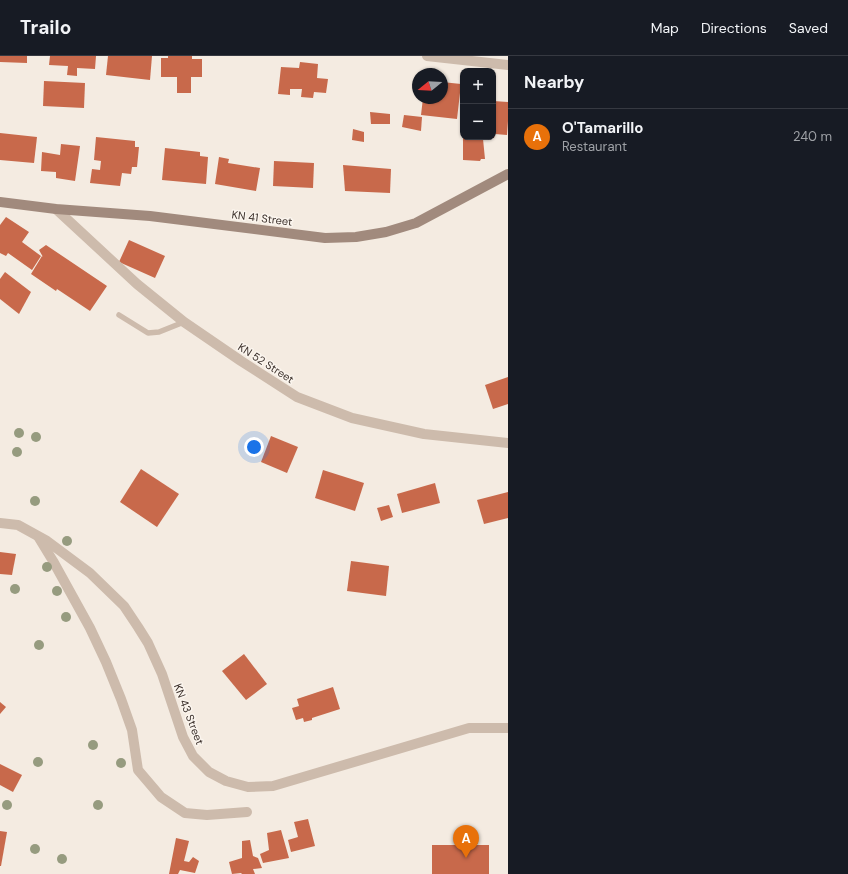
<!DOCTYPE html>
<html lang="en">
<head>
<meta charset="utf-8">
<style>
	:root { --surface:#171b24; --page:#20242c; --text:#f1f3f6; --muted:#9ea1a6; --line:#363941; --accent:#92aeb2 }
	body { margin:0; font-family:"DM Sans",sans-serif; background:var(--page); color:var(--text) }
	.controls { position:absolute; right:12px; top:12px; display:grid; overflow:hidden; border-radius:8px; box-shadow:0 1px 3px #0004 }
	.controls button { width:36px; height:36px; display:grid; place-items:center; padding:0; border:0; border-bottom:1px solid var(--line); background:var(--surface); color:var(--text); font:20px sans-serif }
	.compass { position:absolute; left:412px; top:12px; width:36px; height:36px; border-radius:50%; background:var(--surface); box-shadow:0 1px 3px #0004; rotate:252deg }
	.you { position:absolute; left:254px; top:391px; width:14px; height:14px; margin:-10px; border:3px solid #fff; border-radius:50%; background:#1a73e8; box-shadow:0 0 0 6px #1a73e833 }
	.badge { display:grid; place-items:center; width:26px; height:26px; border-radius:50%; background:var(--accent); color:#fff; font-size:13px; font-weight:700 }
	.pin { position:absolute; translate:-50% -33px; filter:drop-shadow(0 1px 2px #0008) }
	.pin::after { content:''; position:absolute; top:21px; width:14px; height:12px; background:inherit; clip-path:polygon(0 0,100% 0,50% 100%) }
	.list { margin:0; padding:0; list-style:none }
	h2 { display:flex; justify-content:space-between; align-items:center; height:52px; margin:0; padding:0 16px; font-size:17px }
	h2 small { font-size:13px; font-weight:400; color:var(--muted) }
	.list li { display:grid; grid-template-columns:26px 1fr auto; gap:12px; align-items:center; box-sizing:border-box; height:56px; padding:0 16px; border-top:1px solid var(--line) }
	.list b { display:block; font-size:15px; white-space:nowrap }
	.list p { margin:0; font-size:13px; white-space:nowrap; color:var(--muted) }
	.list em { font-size:13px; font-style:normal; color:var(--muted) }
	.map { position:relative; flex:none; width:508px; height:818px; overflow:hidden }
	header { display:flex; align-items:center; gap:24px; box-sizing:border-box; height:56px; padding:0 20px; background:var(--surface); border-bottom:1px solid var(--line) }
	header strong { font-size:19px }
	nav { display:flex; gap:22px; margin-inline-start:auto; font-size:14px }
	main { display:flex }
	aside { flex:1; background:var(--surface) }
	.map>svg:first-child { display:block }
	.water { fill:url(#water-waves) }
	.building { fill:#c8694b }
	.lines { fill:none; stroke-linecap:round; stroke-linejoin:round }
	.lane { stroke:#cdbbac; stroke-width:5.5 }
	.street { stroke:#cdbbac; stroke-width:10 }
	.secondary { stroke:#a18a7d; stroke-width:10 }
	.tree { fill:#969b7f }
	.labels { text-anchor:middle; stroke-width:3; stroke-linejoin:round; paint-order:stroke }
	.street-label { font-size:11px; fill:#3b302b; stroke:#fbf5ee }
</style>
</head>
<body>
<header>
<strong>Trailo</strong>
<nav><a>Map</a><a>Directions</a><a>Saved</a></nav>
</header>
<main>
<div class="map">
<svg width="508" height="818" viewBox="0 0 508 818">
	<defs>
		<pattern id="water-waves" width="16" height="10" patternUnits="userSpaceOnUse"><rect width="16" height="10" fill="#7fb0b2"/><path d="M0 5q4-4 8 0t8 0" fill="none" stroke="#699091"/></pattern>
	</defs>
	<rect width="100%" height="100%" fill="#f4ebe1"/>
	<path class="water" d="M456,777L478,778V788L456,787Z"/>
	<g class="building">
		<path d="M0,0H27V7L0,6Z"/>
		<path d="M50,0H96L95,13L77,12V20L67,19L68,10L49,9Z"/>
		<path d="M108,0H152L150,24L106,19Z"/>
		<path d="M168,0H192V3H202V21H191V37H177V21H161V2H168Z"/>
		<path d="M300,6L318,8L317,22L328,23L326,37L314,36L313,42L301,41L302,33H290V39L278,38L281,11L299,12Z"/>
		<path d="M44,25L85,27L84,52L43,50Z"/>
		<path d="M442,26L461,28L457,63L421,59L423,42H442Z"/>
		<path d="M493,45L508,46V65L507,79L495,78L494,82H493Z"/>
		<path d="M370,56L390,58V68H371Z"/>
		<path d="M404,59L422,61L421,75L402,71Z"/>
		<path d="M353,73L364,76V86L352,84Z"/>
		<path d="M0,77L37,81L34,107L0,104Z"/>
		<path d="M96,81L135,85V91H139L137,111H132L131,118L122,117L120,130L90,127L92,113L100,114L101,105L94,104Z"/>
		<path d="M463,81L483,83L485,103H481L480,105L463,104Z"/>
		<path d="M61,88L80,90L75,125L56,122V116L41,115L42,96L60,99Z"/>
		<path d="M165,92L200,96V100L208,101L206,128L162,124Z"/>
		<path d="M219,101L229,103L228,107L260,112L256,135L215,128Z"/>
		<path d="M274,105L314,107L313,132L273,130Z"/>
		<path d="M343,109L391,113L390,137L345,135Z"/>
		<path d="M6,161L29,176L22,186L41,200L32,214L8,197L6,200L0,197V169Z"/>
		<path d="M129,184L165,200L155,222L119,206Z"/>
		<path d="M46,189L107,230L90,255L57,233L56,235L31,218L42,200L43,201L39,194Z"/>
		<path d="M5,216L31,236L19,258L0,243V223Z"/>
		<path d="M508,321V348L493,353L485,329Z"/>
		<path d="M271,380L298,391L287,417L261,406Z"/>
		<path d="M141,413L179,438L157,471L120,446Z"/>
		<path d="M323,414L364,427L355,455L315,442Z"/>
		<path d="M435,427L440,447L402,457L397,438Z"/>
		<path d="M508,436V462L484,468L477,444Z"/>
		<path d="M389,449L393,461L381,465L377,452Z"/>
		<path d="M0,496L16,498L12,519L0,518Z"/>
		<path d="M351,505L389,510L386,540L347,535Z"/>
		<path d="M244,598L267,628L246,644L222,615Z"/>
		<path d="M333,631L340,653L312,662V664L304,666L303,662L296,664L292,652L299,650L297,643Z"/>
		<path d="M0,646L6,651L0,658Z"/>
		<path d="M0,708L22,719L13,736L0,729Z"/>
		<path d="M308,763L315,790L291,796L288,784L298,781L294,766Z"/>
		<path d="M281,774L289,802L263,807L260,798L269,794L267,777Z"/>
		<path d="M0,775L7,776L1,810H0Z"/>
		<path d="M176,782L189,785L184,805L189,806L193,801L199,805L195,817L180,814L178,818H169Z"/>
		<path d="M250,784L253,800L258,802L262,812L253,813L255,818H242L241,817L232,818L229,806L242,802V785Z"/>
		<rect x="432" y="789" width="57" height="29"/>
	</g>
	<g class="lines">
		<path class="lane" d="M119,259L148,277L159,276L184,266"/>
		<g class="street">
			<path d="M427,0L508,9"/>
			<path d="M56,153L137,228L184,266L241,305L297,341L352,362L424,378L508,387"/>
			<path d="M0,467L18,469L47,485L90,517L124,550L138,571L148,587L162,618L183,681L193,700L209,716L226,725L248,731L273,730L469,672H508"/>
			<path d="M39,482L53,505L90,572L106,606L121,643L132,674L138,714L161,741L185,757L207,759L247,756"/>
		</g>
		<path class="secondary" d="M0,146L56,153L150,160L325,182L356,181L386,176L416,167L508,118"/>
	</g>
	<g class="tree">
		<circle cx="19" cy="377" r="5"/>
		<circle cx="36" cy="381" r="5"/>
		<circle cx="17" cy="396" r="5"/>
		<circle cx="35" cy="445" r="5"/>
		<circle cx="67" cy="485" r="5"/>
		<circle cx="47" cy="511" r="5"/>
		<circle cx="15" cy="533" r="5"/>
		<circle cx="57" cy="535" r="5"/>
		<circle cx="66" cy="561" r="5"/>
		<circle cx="39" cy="589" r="5"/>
		<circle cx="93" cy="689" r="5"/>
		<circle cx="38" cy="706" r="5"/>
		<circle cx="121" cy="707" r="5"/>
		<circle cx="7" cy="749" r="5"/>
		<circle cx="98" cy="749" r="5"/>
		<circle cx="35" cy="793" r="5"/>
		<circle cx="62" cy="803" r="5"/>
	</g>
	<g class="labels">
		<g class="street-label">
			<text transform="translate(262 162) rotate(7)" y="4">KN 41 Street</text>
			<text transform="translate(266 307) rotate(33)" y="4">KN 52 Street</text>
			<text transform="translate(189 658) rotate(69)" y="4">KN 43 Street</text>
		</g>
	</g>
</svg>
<div class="controls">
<button>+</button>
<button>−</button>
</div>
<svg class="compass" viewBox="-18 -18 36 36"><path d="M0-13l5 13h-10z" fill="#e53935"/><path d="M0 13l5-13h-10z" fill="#9ea1a6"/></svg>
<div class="you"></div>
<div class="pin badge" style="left:466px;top:802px;background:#e8710a">A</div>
</div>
<aside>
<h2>Nearby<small></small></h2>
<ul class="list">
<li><span class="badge" style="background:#e8710a">A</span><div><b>O'Tamarillo</b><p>Restaurant</p></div><em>240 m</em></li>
</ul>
</aside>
</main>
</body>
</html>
